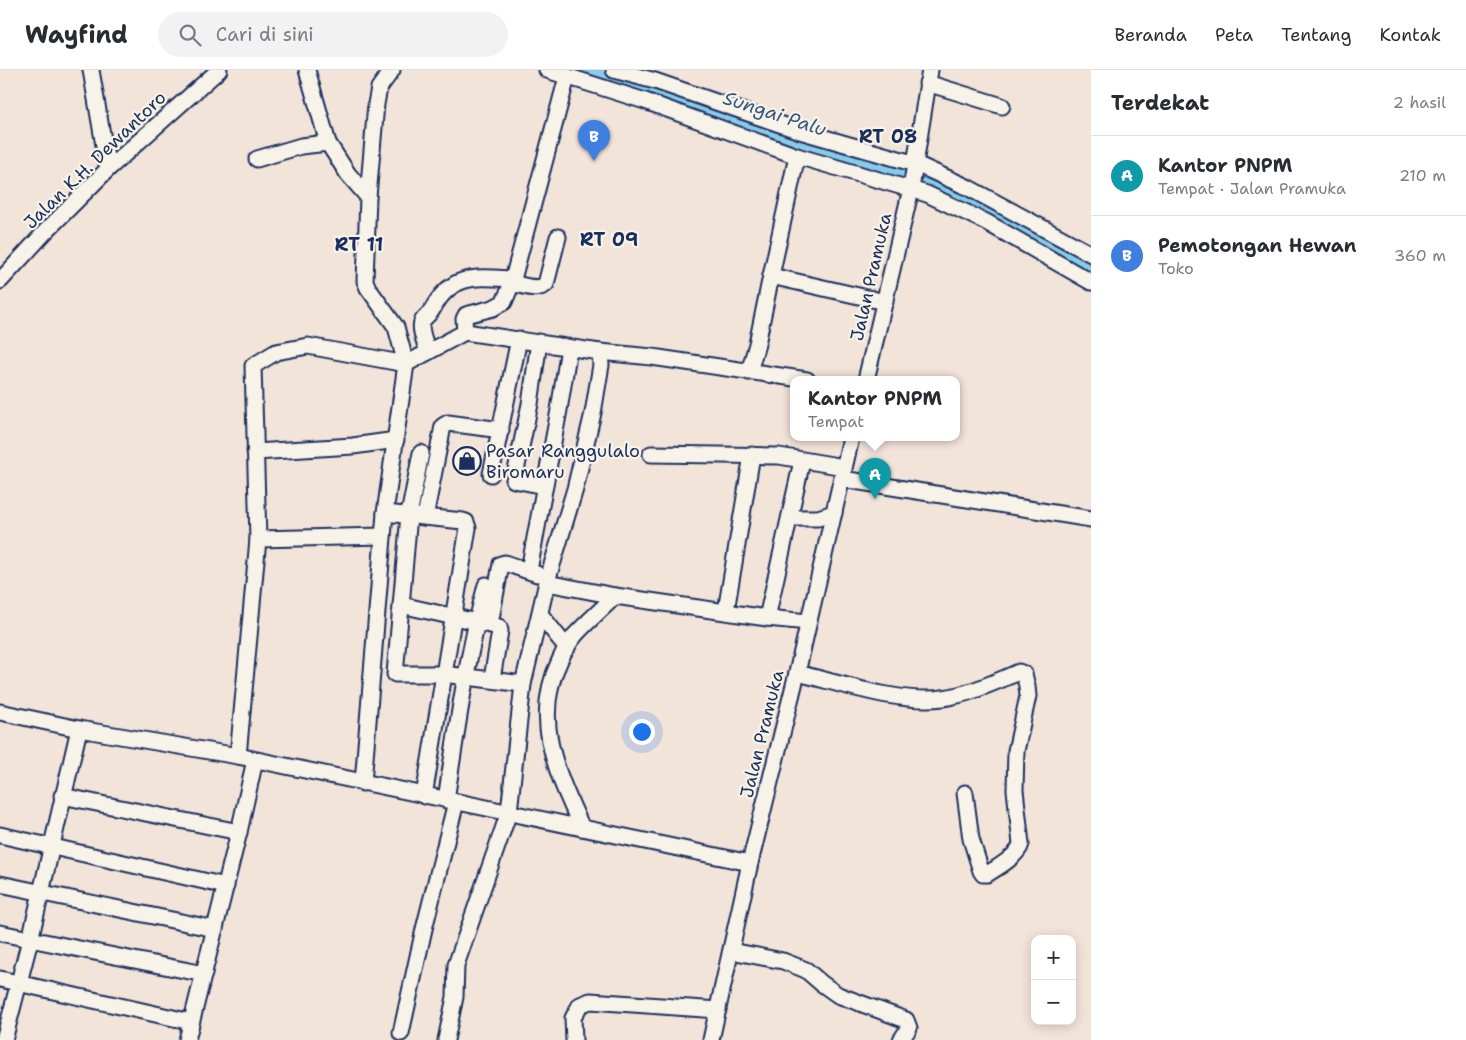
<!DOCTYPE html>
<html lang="id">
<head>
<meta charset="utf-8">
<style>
	:root { --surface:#fff; --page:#f2f2f3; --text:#2b2b33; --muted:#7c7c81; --line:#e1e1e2; --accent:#1b2f5e }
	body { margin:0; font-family:"Shantell Sans",sans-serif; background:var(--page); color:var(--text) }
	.controls { position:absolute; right:15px; bottom:15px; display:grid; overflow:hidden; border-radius:10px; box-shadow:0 2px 12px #0003 }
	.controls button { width:45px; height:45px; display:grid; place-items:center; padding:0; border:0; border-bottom:1px solid var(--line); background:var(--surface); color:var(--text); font:25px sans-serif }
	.you { position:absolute; left:641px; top:661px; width:18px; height:18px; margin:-12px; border:4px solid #fff; border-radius:50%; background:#1a73e8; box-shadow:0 0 0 8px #1a73e833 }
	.badge { display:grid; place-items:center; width:32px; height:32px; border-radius:50%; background:var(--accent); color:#fff; font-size:16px; font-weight:700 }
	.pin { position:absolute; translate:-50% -41px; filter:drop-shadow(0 1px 2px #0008) }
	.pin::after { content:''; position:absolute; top:26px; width:18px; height:15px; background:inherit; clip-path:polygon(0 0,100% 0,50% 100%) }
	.popup { position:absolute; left:790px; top:306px; width:170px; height:65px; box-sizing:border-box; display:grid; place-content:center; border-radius:10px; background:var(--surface); filter:drop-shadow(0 1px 4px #0005); font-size:16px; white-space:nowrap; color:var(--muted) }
	.popup b { font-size:19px; color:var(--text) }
	.popup::after { content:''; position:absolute; left:50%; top:100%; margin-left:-10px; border:10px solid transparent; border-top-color:var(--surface) }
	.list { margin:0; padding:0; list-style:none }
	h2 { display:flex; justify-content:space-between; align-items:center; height:65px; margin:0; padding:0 20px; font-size:21px }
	h2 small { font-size:16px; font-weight:400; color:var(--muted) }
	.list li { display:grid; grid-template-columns:32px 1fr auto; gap:15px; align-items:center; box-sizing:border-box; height:80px; padding:0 20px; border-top:1px solid var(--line) }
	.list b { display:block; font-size:19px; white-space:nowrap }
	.list p { margin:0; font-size:16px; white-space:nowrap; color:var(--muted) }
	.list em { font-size:16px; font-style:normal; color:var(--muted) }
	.icon { flex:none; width:28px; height:28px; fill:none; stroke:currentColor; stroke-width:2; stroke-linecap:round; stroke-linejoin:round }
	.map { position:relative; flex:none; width:1091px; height:970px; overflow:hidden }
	header { display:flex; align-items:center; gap:30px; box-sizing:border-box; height:70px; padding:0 25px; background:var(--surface); border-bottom:1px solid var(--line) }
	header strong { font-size:24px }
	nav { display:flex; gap:28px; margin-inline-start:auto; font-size:18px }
	.search { width:350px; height:45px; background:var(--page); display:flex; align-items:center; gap:12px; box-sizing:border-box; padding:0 18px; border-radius:28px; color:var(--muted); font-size:19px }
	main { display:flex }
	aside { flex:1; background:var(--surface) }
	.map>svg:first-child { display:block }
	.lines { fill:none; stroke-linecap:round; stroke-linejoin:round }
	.canal { stroke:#89cbea; stroke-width:11 }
	.river { stroke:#89cbea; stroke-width:19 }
	.minor-casing { stroke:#1b2f5e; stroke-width:19 }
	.minor { stroke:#f7f3e8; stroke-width:15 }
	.labels { text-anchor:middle; stroke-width:4.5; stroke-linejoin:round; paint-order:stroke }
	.street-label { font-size:18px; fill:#1b2f5e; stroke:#f7f3e8 }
	.poi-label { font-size:18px; fill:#1b2f5e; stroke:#f7f3e8; text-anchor:start }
	.water-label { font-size:19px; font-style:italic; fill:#365681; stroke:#f7f3e8 }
	.neighbourhood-label { font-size:19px; font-weight:bold; fill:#1b2f5e; stroke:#f7f3e8 }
</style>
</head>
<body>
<header>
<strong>Wayfind</strong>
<div class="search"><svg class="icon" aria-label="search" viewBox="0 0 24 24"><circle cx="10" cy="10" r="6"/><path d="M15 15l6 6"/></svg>Cari di sini</div>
<nav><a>Beranda</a><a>Peta</a><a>Tentang</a><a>Kontak</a></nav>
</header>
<main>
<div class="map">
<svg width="1091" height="970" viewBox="0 0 1091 970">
	<rect width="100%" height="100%" fill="#f3e4da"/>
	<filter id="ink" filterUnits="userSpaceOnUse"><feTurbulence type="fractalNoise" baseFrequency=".02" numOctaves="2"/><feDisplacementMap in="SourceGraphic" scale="10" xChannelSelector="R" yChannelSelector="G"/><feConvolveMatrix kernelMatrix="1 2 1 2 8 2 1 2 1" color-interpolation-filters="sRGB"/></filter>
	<g filter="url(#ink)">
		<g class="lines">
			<path class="canal" d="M586,0L673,31L896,101"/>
			<path class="river" d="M896,101L930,113L1091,197"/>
			<defs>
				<g id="minor">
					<path d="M91,0L108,99"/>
					<path d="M547,0L645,31L797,86L927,124L986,152L1091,212"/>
					<path d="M614,0L655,11L800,61L916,94L967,117L1091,184"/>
					<path d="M927,13L1002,36"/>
					<path d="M328,73L348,104L368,127"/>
					<path d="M797,86L771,206L885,232"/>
					<path d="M257,89L301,76L328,73L307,0"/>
					<path d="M0,211L46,161L108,99L219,0"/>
					<path d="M512,213C523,215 537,222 546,214L558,167"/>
					<path d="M539,272L530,334L514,410L545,416"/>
					<path d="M428,282C426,275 419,259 422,252C424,247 430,244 432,240C451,203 476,207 512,209"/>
					<path d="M600,282L652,287L807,310"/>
					<path d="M749,302L757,274L771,206"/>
					<path d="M866,310L911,119L930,0"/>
					<path d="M255,382L353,376L396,370"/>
					<path d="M421,383L409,445L395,604H443L523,614"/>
					<path d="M651,384L779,386L844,397"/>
					<path d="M491,404L519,269"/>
					<path d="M842,409L1091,449"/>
					<path d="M385,443L463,451L466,452L468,458L424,726"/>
					<path d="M425,447L443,356L448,353L501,360"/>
					<path d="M790,448H818L834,443"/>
					<path d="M258,469L383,466"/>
					<path d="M529,500L559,340L569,278"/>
					<path d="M547,513L615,526"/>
					<path d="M401,535L499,557L500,561L492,609"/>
					<path d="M726,541L752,385"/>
					<path d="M540,544L567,578"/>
					<path d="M767,548L802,391"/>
					<path d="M490,554L501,494L505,493L537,504"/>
					<path d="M797,603C840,613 900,634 943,628C970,624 995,612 1019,602L1024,604L1027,616L1028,626L1016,681L1015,720L1021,774C1018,786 997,798 987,804H983L981,801L971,769L965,723"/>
					<path d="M0,642L79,659L238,686L750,793"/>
					<path d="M238,686L258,469L253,296L276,282L308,276L406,294L396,257L368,218L365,211L368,127L376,34L379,18L392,0"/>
					<path d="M363,713L385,443L406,294L465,262L464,249L466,245L493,238L504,232L512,213L567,7"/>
					<path d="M62,726L239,762"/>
					<path d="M446,730C457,658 467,586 486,515"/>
					<path d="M582,758C557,703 531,649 560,590C564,581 570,571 576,564C588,551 602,539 615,526L767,548L808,552"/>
					<path d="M0,765L226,816"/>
					<path d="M0,814L215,859"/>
					<path d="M0,863L204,904"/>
					<path d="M731,881L783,891L806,900L821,913L838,925L906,950L909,958L901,970"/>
					<path d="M0,909L191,952"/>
					<path d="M401,963L424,859L456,732"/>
					<path d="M4,970L30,870L79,659"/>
					<path d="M187,970L239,762L255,690"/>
					<path d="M446,970L455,927L456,895L509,742L523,614L548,508L575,419L593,343L601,295L600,282L465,262"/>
					<path d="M574,970L573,948L580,935L590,931L718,940"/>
					<path d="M711,970L750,793L797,603L851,368"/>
				</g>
			</defs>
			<use href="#minor" class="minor-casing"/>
			<use href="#minor" class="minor"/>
		</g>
	</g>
	<defs>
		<symbol id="shop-ring" viewBox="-11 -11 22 22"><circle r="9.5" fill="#f7f3e8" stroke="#1b2f5e" stroke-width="1.5"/><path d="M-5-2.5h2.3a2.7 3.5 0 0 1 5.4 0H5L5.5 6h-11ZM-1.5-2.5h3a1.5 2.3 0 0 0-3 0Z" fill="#1b2f5e"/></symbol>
	</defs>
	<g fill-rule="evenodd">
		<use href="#shop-ring" x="451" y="375" width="32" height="32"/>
	</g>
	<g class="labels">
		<g class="street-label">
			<text transform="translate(95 90) rotate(-44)" y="6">Jalan K.H. Dewantoro</text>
			<text transform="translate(871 207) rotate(-77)" y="6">Jalan Pramuka</text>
			<text transform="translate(762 664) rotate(-76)" y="6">Jalan Pramuka</text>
		</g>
		<g class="poi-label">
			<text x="486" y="387">Pasar Ranggulalo<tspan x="486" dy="21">Biromaru</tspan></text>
		</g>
		<g class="water-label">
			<text transform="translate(775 43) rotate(18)" y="7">Sungai Palu</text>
		</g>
		<g class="neighbourhood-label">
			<text x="888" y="73">RT 08</text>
			<text x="609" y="176">RT 09</text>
			<text x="359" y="181">RT 11</text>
		</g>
	</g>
</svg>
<div class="controls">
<button>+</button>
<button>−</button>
</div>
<div class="you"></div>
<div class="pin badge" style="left:875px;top:429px;background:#0f9aa8">A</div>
<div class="popup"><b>Kantor PNPM</b>Tempat</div>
<div class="pin badge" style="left:594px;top:91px;background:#3f7fe0">B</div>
</div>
<aside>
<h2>Terdekat<small>2 hasil</small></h2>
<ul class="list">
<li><span class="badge" style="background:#0f9aa8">A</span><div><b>Kantor PNPM</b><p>Tempat · Jalan Pramuka</p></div><em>210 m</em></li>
<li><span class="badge" style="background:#3f7fe0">B</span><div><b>Pemotongan Hewan</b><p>Toko</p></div><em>360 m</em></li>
</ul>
</aside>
</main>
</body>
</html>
